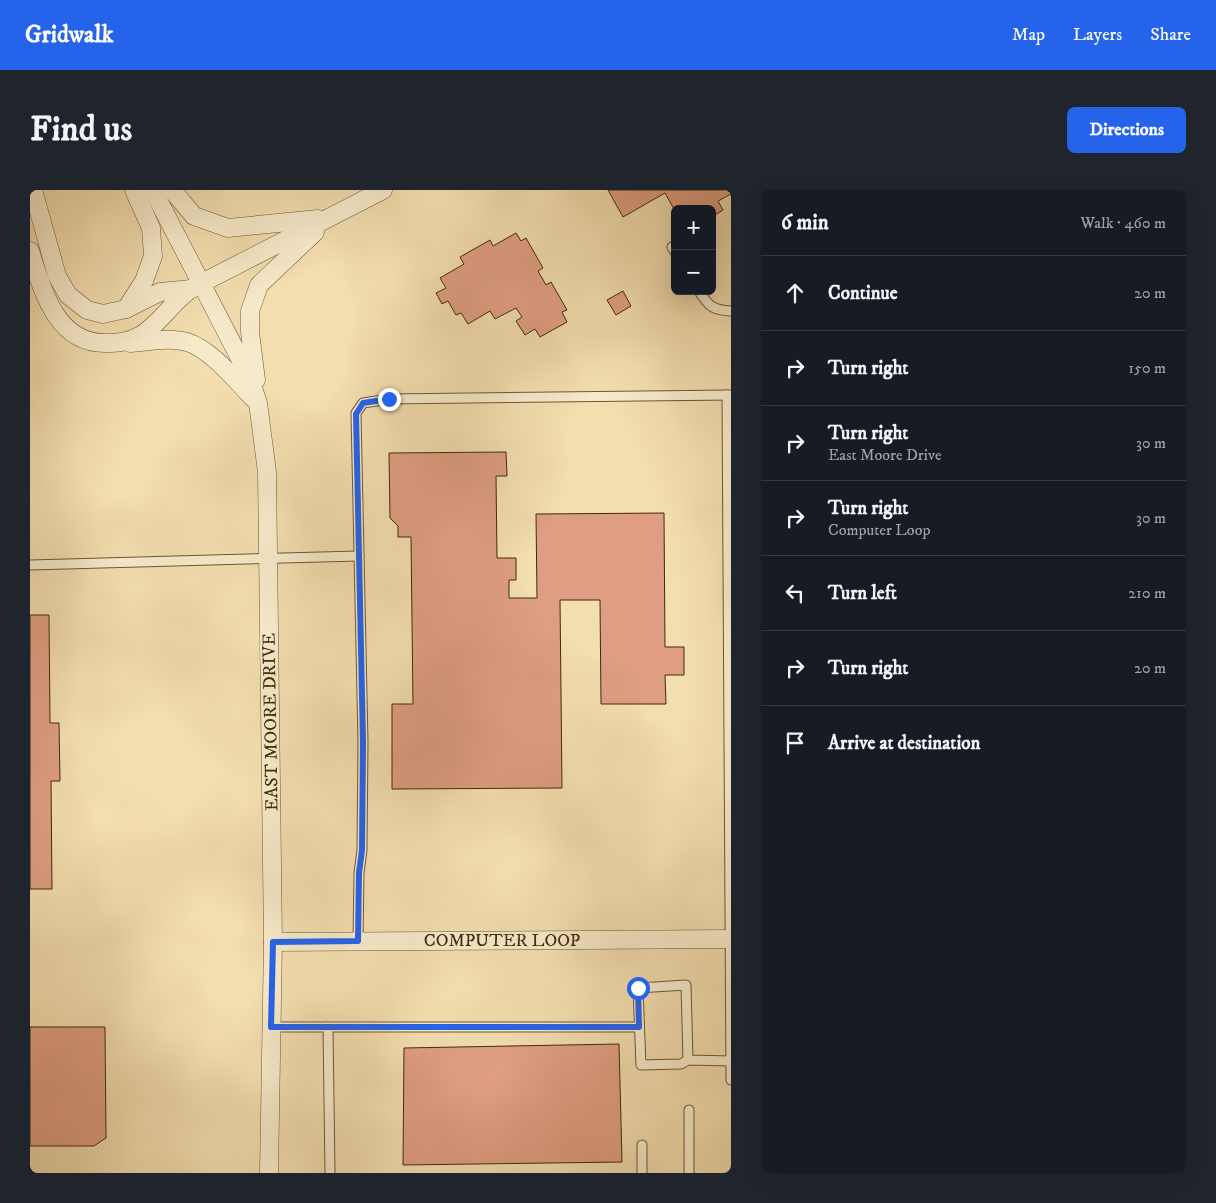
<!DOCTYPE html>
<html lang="en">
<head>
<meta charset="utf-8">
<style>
	:root { --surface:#171b24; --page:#20242c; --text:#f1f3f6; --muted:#9ea1a6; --line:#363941; --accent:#2563eb }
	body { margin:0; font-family:"IM FELL DW Pica",serif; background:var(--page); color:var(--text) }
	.controls { position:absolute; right:15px; top:15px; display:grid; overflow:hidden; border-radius:8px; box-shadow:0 5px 20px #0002 }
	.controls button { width:45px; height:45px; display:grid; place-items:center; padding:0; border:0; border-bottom:1px solid var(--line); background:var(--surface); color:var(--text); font:25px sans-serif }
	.stop { position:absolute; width:15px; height:15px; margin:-11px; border:4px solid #2563eb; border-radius:50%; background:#fff }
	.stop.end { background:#2563eb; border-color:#fff; box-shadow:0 1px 5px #0008 }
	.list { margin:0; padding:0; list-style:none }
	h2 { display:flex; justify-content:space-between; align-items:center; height:65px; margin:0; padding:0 20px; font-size:21px }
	h2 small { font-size:16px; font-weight:400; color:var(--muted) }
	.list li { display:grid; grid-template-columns:32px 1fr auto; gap:15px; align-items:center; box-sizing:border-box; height:75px; padding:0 20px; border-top:1px solid var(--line) }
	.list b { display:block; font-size:19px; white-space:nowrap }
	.list p { margin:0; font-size:16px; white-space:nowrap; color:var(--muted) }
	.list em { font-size:16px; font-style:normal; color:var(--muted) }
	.icon { flex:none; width:28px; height:28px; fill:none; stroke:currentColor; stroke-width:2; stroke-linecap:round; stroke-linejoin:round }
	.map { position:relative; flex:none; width:701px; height:983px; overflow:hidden; border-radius:8px }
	header { display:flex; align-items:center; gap:30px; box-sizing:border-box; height:70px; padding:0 25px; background:var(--accent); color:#fff }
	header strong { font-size:24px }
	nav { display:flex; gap:28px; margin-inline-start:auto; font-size:18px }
	.intro { display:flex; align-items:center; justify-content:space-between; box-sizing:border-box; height:120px; padding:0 30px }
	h1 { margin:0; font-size:35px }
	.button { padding:12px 22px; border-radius:8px; background:var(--accent); color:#fff; font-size:18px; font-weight:700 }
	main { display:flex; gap:30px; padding:0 30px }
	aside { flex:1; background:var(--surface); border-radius:8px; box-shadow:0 5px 20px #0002 }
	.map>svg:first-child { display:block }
	.building { fill:#df9e83; stroke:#402b0b }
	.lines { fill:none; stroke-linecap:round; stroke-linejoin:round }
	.service-casing { stroke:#6d5834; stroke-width:11 }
	.minor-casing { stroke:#6d5834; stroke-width:19 }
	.service { stroke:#f7eacb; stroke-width:9 }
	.minor { stroke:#f7eacb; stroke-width:18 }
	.route { stroke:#2563eb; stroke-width:6 }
	.labels { text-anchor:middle; stroke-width:4; stroke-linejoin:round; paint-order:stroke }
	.street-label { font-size:18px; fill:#402b0b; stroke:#f7eacb }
</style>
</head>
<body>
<header>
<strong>Gridwalk</strong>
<nav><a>Map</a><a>Layers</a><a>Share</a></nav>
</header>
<div class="intro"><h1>Find us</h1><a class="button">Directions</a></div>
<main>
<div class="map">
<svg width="701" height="983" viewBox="0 0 701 983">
	<rect width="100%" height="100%" fill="#f3deaf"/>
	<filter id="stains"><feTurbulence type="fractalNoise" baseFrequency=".004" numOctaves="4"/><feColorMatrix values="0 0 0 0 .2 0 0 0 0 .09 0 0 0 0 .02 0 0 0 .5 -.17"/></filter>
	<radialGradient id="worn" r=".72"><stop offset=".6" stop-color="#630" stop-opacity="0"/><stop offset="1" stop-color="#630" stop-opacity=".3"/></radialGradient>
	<g class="building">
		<path d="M578,0H701V4L688,11L693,20L682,27V19H645V21L635,3L593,27Z"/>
		<path d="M486,43L491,51L496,48L513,78L508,81L516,95L521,92L537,120L532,122L537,132L510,147L505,139L495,145L486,131L492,127L486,118L465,129L460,121L438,134L431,123L426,125L418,111L412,114L406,103L416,98L410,88L434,74L430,67L460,50L463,56Z"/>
		<path d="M593,101L601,116L586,125L577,110Z"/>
		<path d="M476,262L477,286H466L467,368H486V390H479V408H507L506,324L634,323L635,457H654V485H635L636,514H571L570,410H530L532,598L362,599V514H383L381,347H368V336L360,328L359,263Z"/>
		<path d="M0,425H19L20,533H29L30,591H21L22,699H0Z"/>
		<path d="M0,837H75L76,948L64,956H0Z"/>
		<path d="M589,854L592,972L373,975L374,858Z"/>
	</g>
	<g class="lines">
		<defs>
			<g id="service">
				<path d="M642,57L645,62"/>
				<path d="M669,101C679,117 683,120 701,121"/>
				<path d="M697,205L701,890"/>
				<path d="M0,375L329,366"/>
				<path d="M328,751L329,683L332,660L333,552L326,223L333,213L359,209L701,205"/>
				<path d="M241,837H609"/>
				<path d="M298,837L300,983"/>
				<path d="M658,870L656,795L608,798L611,875L651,874L658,870L701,871"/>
				<path d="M659,920V983"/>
				<path d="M612,983V955"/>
			</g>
			<g id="minor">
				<path d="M3,0L27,86L38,105L57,120L73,124L96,119L130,102L162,99"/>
				<path d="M123,0L219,186L228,213L237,282L243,752L239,983"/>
				<path d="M142,0L164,26L198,38L288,29"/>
				<path d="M0,61C12,98 25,153 75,153C88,153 99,152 111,145C130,134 145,108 164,97C227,64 290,33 353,0"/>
				<path d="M96,119L114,91L123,66L121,38L104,0"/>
				<path d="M100,153C118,152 139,147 157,152C182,160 206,191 224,209"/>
				<path d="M226,190L220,142V121L229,95L285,42"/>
				<path d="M243,752L701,749"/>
			</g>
		</defs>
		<use href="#service" class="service-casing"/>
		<use href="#minor" class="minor-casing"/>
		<use href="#service" class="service"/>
		<use href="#minor" class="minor"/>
	</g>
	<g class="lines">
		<path class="route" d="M359,209L333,213L326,224L333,552L332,660L329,683L328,751L243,752L241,837H609L608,798"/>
	</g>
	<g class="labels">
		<g class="street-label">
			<text transform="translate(240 532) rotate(-91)" y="6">EAST MOORE DRIVE</text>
			<text x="472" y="756">COMPUTER LOOP</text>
		</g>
	</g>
	<rect width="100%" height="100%" filter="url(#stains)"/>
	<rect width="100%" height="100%" fill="url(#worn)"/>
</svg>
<div class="controls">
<button>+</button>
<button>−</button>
</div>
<div class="stop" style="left:608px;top:798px"></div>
<div class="stop end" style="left:359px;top:209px"></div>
</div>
<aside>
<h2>6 min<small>Walk · 460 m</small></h2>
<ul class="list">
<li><svg class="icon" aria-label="ahead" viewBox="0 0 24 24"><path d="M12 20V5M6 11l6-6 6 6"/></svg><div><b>Continue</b></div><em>20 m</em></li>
<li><svg class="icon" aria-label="right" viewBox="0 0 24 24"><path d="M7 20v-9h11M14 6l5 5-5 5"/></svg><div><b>Turn right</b></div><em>150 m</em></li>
<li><svg class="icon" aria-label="right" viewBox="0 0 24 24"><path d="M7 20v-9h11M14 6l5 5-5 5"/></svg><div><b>Turn right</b><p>East Moore Drive</p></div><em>30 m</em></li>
<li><svg class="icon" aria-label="right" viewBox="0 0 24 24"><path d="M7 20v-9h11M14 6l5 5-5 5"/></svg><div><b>Turn right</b><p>Computer Loop</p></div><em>30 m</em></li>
<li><svg class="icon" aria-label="left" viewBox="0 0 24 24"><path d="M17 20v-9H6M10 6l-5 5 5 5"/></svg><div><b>Turn left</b></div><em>210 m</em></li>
<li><svg class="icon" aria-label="right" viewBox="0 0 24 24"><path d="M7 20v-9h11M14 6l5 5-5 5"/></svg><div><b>Turn right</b></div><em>20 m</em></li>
<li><svg class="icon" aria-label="arrive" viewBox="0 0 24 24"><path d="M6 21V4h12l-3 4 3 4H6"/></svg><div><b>Arrive at destination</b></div></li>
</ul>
</aside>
</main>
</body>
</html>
